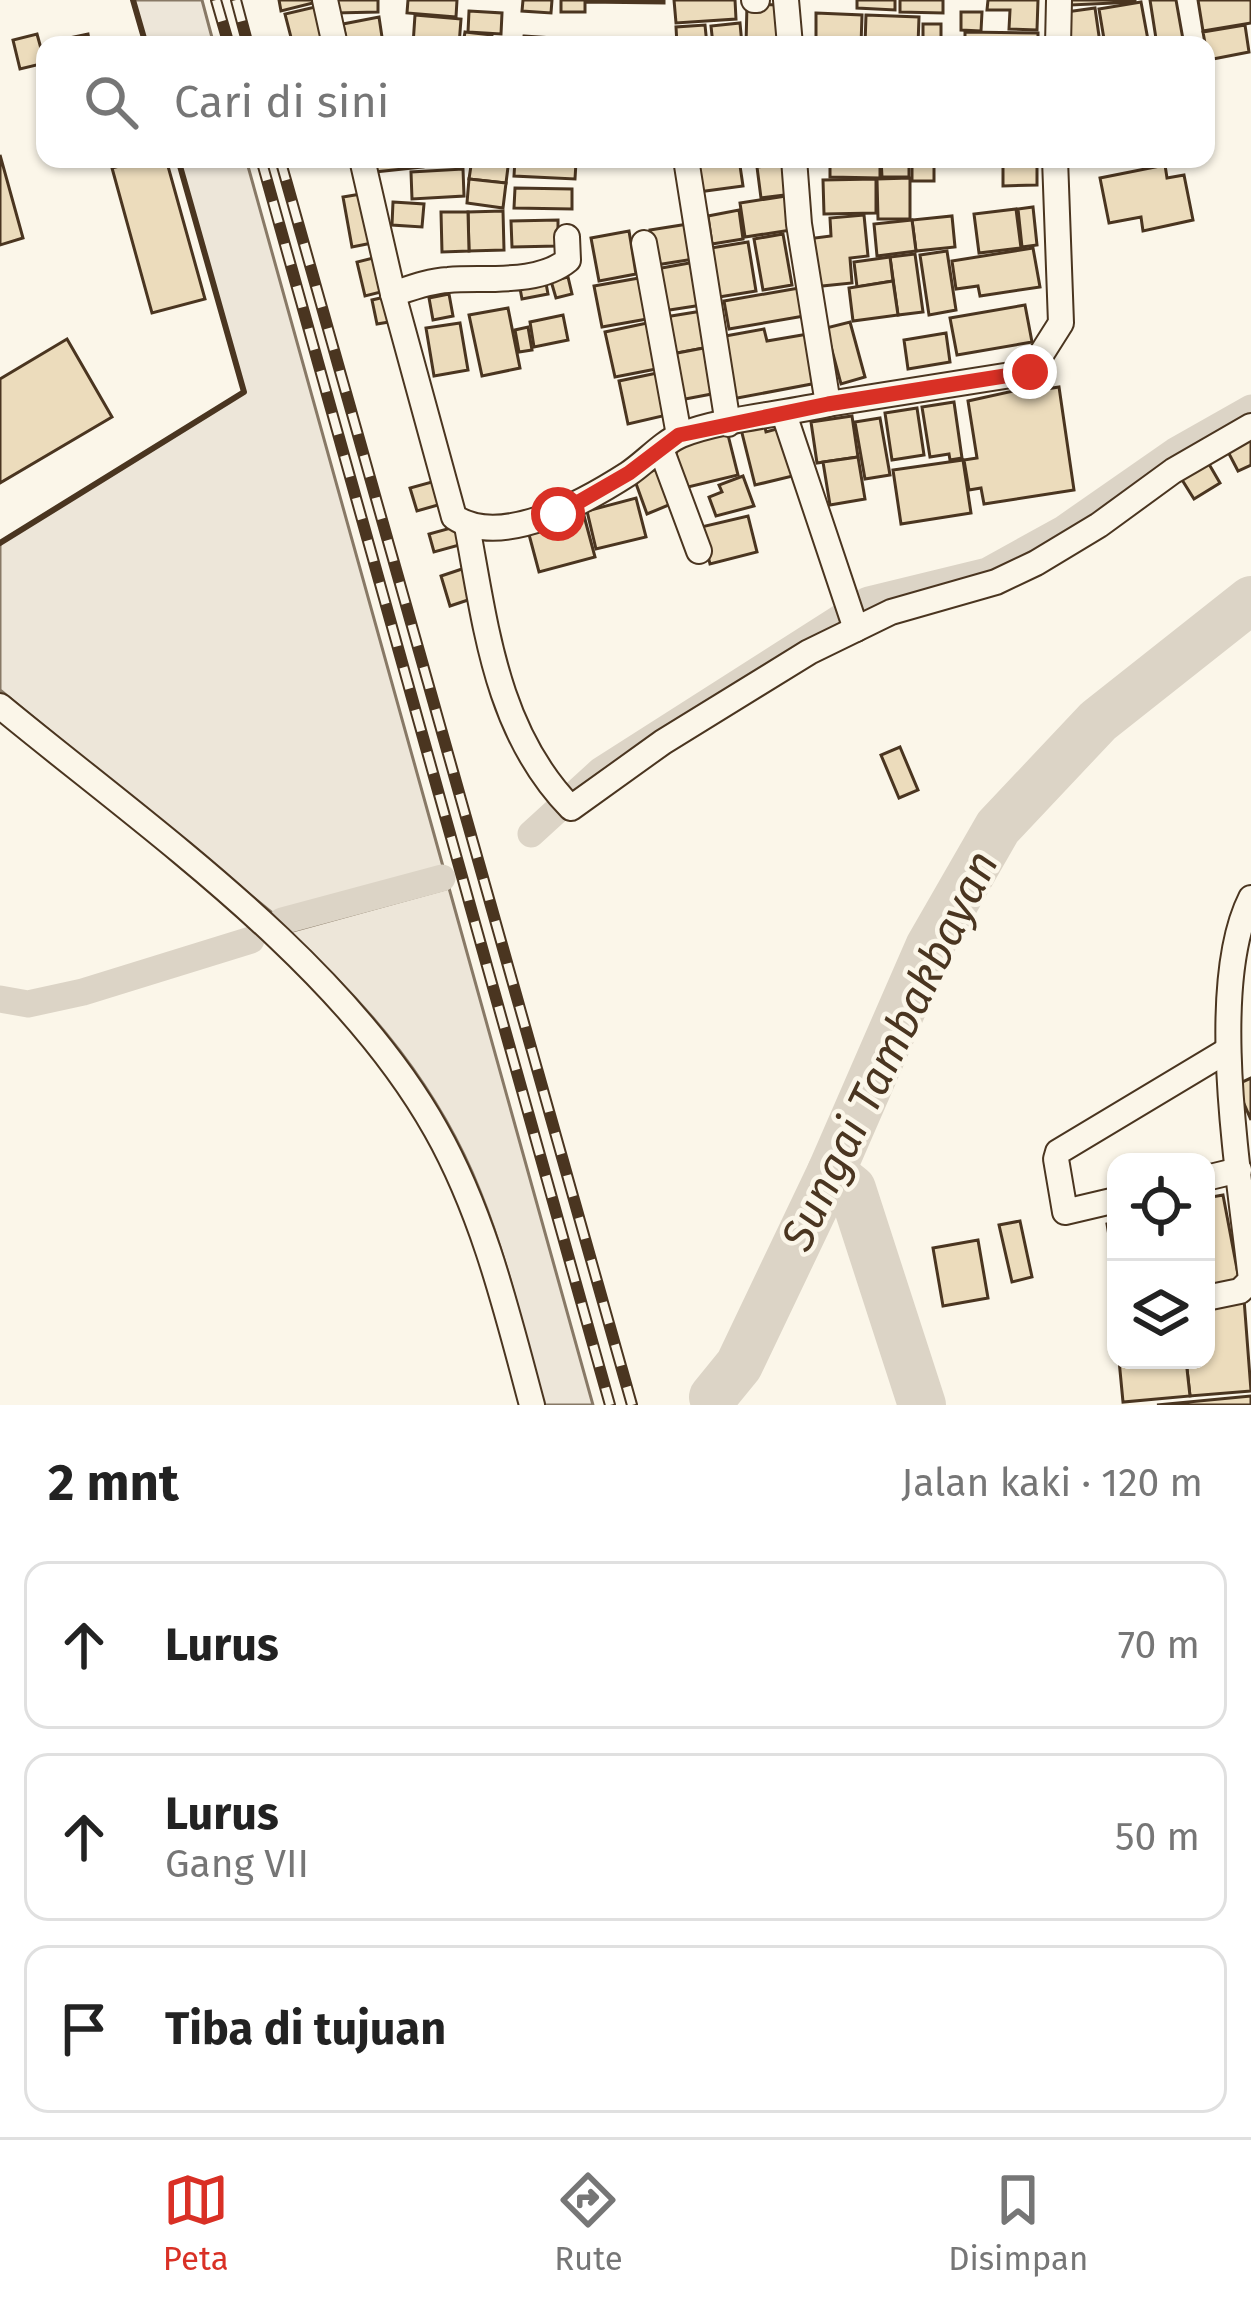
<!DOCTYPE html>
<html lang="id">
<head>
<meta charset="utf-8">
<style>
	:root { --surface:#fff; --page:#f2f2f2; --text:#222; --muted:#767676; --line:#e0e0e0; --accent:#d93025 }
	body { margin:0; font-family:"Fira Sans",sans-serif; background:var(--page); color:var(--text) }
	.controls { position:absolute; right:36px; bottom:36px; display:grid; overflow:hidden; border-radius:24px; box-shadow:0 3px 9px #0004 }
	.controls button { width:108px; height:108px; display:grid; place-items:center; padding:0; border:0; border-bottom:3px solid var(--line); background:var(--surface); color:var(--text); font:60px sans-serif }
	.stop { position:absolute; width:36px; height:36px; margin:-27px; border:9px solid #d93025; border-radius:50%; background:#fff }
	.stop.end { background:#d93025; border-color:#fff; box-shadow:0 3px 12px #0008 }
	.list { margin:0; padding:0; list-style:none }
	h2 { display:flex; justify-content:space-between; align-items:center; height:156px; margin:0; padding:0 48px; font-size:51px }
	h2 small { font-size:39px; font-weight:400; color:var(--muted) }
	.list li { display:grid; grid-template-columns:78px 1fr auto; gap:36px; align-items:center; box-sizing:border-box; height:168px; margin:0 24px 24px; padding:0 24px; border:3px solid var(--line); border-radius:24px }
	.list b { display:block; font-size:45px; white-space:nowrap }
	.list p { margin:0; font-size:39px; white-space:nowrap; color:var(--muted) }
	.list em { font-size:39px; font-style:normal; color:var(--muted) }
	.icon { flex:none; width:66px; height:66px; fill:none; stroke:currentColor; stroke-width:2; stroke-linecap:round; stroke-linejoin:round }
	.map { position:relative; flex:none; width:1251px; height:1405px; overflow:hidden }
	.search { position:absolute; background:var(--surface); box-shadow:0 3px 9px #0004; left:36px; right:36px; top:36px; height:132px; display:flex; align-items:center; gap:30px; box-sizing:border-box; padding:0 42px; border-radius:24px; color:var(--muted); font-size:45px }
	.sheet { height:732px; background:var(--surface) }
	nav { display:flex; justify-content:space-around; align-items:center; box-sizing:border-box; height:168px; border-top:3px solid var(--line); background:var(--surface); font-size:33px; color:var(--muted) }
	nav a { display:grid; justify-items:center; gap:6px }
	nav .on { color:var(--accent) }
	.map>svg:first-child { display:block }
	.green { fill:#ede6d9; stroke:#887966; stroke-width:3 }
	.lines { fill:none; stroke-linecap:round; stroke-linejoin:round }
	.canal { stroke:#dcd4c6; stroke-width:27 }
	.river { stroke:#dcd4c6; stroke-width:48 }
	.building { fill:#ecdcbc; stroke:#4a3520; stroke-width:3 }
	.street-casing { stroke:#4a3520; stroke-width:28 }
	.street { stroke:#fbf6e9; stroke-width:24 }
	.rail-casing { stroke:#4a3520; stroke-width:12 }
	.rail { stroke:#fbf6e9; stroke-width:8; stroke-dasharray:22; stroke-linecap:butt }
	.wall { stroke:#4a3520; stroke-width:6 }
	.route { stroke:#d93025; stroke-width:15 }
	.labels { text-anchor:middle; stroke-width:9; stroke-linejoin:round; paint-order:stroke }
	.water-label { font-size:45px; font-style:italic; fill:#4a3520; stroke:#fbf6e9 }
</style>
</head>
<body>
<div class="map">
<svg width="1251" height="1405" viewBox="0 0 1251 1405">
	<rect width="100%" height="100%" fill="#fbf6e9"/>
	<g class="green">
		<path d="M133,0H202L214,45H146Z"/>
		<path d="M178,159H246L444,870L276,916L0,690V543L244,392Z"/>
		<path d="M449,888L593,1405H544C524,1334 508,1260 480,1191C439,1088 371,1007 289,932Z"/>
	</g>
	<g class="lines">
		<g class="canal">
			<path d="M531,834L600,771L868,600L987,571L1063,529L1175,451L1251,408"/>
			<path d="M282,921L442,878"/>
			<path d="M0,999L28,1004L83,992L251,940"/>
		</g>
		<g class="river">
			<path d="M831,1172L852,1189L922,1405"/>
			<path d="M713,1397L739,1365L831,1172L929,947L998,827L1098,721L1251,600"/>
		</g>
	</g>
	<g class="building">
		<path d="M279,0H312L313,3L281,11Z"/>
		<path d="M335,0H378V12L335,13Z"/>
		<path d="M408,0H457L456,17L407,13Z"/>
		<path d="M523,0H552L551,13L522,11Z"/>
		<path d="M561,0H664V3L585,2V12H561Z"/>
		<path d="M674,0H735L736,19L676,23Z"/>
		<path d="M857,0H895V10L857,8Z"/>
		<path d="M900,0H943V13L900,12Z"/>
		<path d="M988,0H1038L1037,30L1009,29L1010,10H987Z"/>
		<path d="M1071,0H1135V2L1071,5Z"/>
		<path d="M1150,0H1176L1184,45H1157Z"/>
		<path d="M1198,0H1251V23L1203,31Z"/>
		<path d="M1141,2L1148,40L1105,45L1099,9Z"/>
		<path d="M747,4L780,5L779,45H746Z"/>
		<path d="M315,7L324,45H293L285,14Z"/>
		<path d="M1095,8L1100,43L1071,45L1066,12Z"/>
		<path d="M469,11L502,13L501,34L468,32Z"/>
		<path d="M961,12H982L981,31L961,30Z"/>
		<path d="M816,13L862,15L861,45H816Z"/>
		<path d="M415,15L461,19L459,45H413Z"/>
		<path d="M866,15L919,17L918,45H865Z"/>
		<path d="M379,17L382,37L347,44L343,24Z"/>
		<path d="M740,23L742,45H713L711,26Z"/>
		<rect x="923" y="24" width="18" height="21"/>
		<path d="M705,25L707,45H677L676,27Z"/>
		<path d="M1245,25L1249,52L1208,60L1203,32Z"/>
		<path d="M465,32L492,35L491,45L463,44Z"/>
		<path d="M965,32L1038,33V45H965Z"/>
		<path d="M37,34L45,63L20,69L13,40Z"/>
		<path d="M88,34L90,45H61L60,40Z"/>
		<path d="M524,36L567,39L566,45H523Z"/>
		<path d="M399,38L400,45H363V43Z"/>
		<path d="M669,38L670,45H622V41Z"/>
		<path d="M0,155L23,238L0,245Z"/>
		<path d="M145,159H166L205,299L152,313L112,168Z"/>
		<path d="M373,159H422L423,167L374,172Z"/>
		<path d="M428,159H470V164L429,165Z"/>
		<path d="M472,159H509L506,183L469,179Z"/>
		<path d="M515,159L576,162L575,179L514,176Z"/>
		<path d="M694,159H739L743,186L698,192Z"/>
		<path d="M743,159H783V162L744,164Z"/>
		<path d="M830,159H880V178L830,177Z"/>
		<path d="M881,159H909V177H882Z"/>
		<rect x="912" y="159" width="22" height="22"/>
		<path d="M1003,159H1037V185L1003,186Z"/>
		<path d="M789,163L793,194L761,198L757,167Z"/>
		<path d="M1165,165L1167,178L1184,175L1193,220L1143,231L1141,217L1109,223L1100,178Z"/>
		<path d="M463,169L464,196L412,199L411,172Z"/>
		<path d="M910,178V219H878L877,179Z"/>
		<path d="M469,179L506,183L503,208L467,203Z"/>
		<path d="M876,179V213L824,214L823,180Z"/>
		<path d="M515,188L572,189V209L514,208Z"/>
		<path d="M367,193L377,242L352,247L343,197Z"/>
		<path d="M786,196L791,230L745,237L740,203Z"/>
		<path d="M393,202L424,204L422,227L392,225Z"/>
		<path d="M1033,207L1037,245L1022,247L1018,209Z"/>
		<path d="M1016,209L1021,248L979,253L974,214Z"/>
		<path d="M739,210L743,239L712,244L708,216Z"/>
		<path d="M503,211L504,250L469,251L468,212Z"/>
		<path d="M441,212H468L469,251L442,252Z"/>
		<path d="M864,215L868,256L850,258L852,283L812,287L807,239L831,236L830,218Z"/>
		<path d="M952,216L955,247L916,251L912,220Z"/>
		<path d="M558,220V246L512,247L511,221Z"/>
		<path d="M912,220L916,251L877,256L874,224Z"/>
		<path d="M688,224L694,259L656,265L650,230Z"/>
		<path d="M629,231L636,274L599,281L591,238Z"/>
		<path d="M783,234L792,285L763,290L754,239Z"/>
		<path d="M748,242L756,291L719,297L711,248Z"/>
		<path d="M1033,248L1040,287L980,296L978,286L956,289L952,261Z"/>
		<path d="M947,251L956,310L929,315L920,255Z"/>
		<path d="M915,254L923,312L898,315L890,257Z"/>
		<path d="M381,256L389,290L365,296L357,262Z"/>
		<path d="M890,257L893,281L857,287L854,262Z"/>
		<path d="M695,262L702,305L663,311L656,269Z"/>
		<path d="M568,277L572,294L556,298L551,281Z"/>
		<path d="M545,278L548,294L522,299L519,283Z"/>
		<path d="M639,278L647,319L602,327L594,286Z"/>
		<path d="M893,281L898,315L853,321L849,288Z"/>
		<path d="M799,288L804,316L729,329L724,301Z"/>
		<path d="M449,294L453,316L433,320L429,298Z"/>
		<path d="M389,296L395,321L377,324L372,300Z"/>
		<path d="M1025,305L1032,342L957,355L950,318Z"/>
		<path d="M508,308L520,368L482,376L469,315Z"/>
		<path d="M702,311L709,347L672,354L665,317Z"/>
		<path d="M563,315L568,340L534,347L530,322Z"/>
		<path d="M850,322L865,377L841,384L826,328Z"/>
		<path d="M460,323L468,370L434,376L426,328Z"/>
		<path d="M647,323L656,369L615,377L605,332Z"/>
		<path d="M528,327L532,350L519,352L515,330Z"/>
		<path d="M764,329L767,341L808,334L817,383L732,399L720,337Z"/>
		<path d="M946,333L950,362L908,369L904,340Z"/>
		<path d="M67,339L112,417L0,483V379Z"/>
		<path d="M709,347L717,393L680,400L672,354Z"/>
		<path d="M657,373L667,415L628,424L619,381Z"/>
		<path d="M1059,387L1074,490L984,504L981,488L969,490L964,460L977,458L968,401L1027,388V392Z"/>
		<path d="M954,402L962,458L950,460L949,454L930,457L922,407Z"/>
		<path d="M917,408L924,455L892,460L885,413Z"/>
		<path d="M852,416L858,457L817,463L811,422Z"/>
		<path d="M880,418L890,475L865,479L855,422Z"/>
		<path d="M763,419L766,432L784,427L797,475L755,485L740,425Z"/>
		<path d="M727,431L738,475L684,488L674,444Z"/>
		<path d="M1251,436V465L1238,471L1226,448Z"/>
		<path d="M858,457L865,499L830,505L823,462Z"/>
		<path d="M1206,459L1220,483L1194,499L1179,475Z"/>
		<path d="M963,460L971,513L901,524L893,470Z"/>
		<path d="M662,467L676,502L647,514L634,478Z"/>
		<path d="M743,476L754,506L716,516L709,497L722,492L719,485Z"/>
		<path d="M439,480L445,503L417,511L410,488Z"/>
		<path d="M636,498L646,537L596,549L587,511Z"/>
		<path d="M583,512L595,557L539,572L527,527Z"/>
		<path d="M748,516L757,552L710,564L701,527Z"/>
		<path d="M458,526L463,544L434,552L429,534Z"/>
		<path d="M468,567L477,597L450,606L441,576Z"/>
		<path d="M900,747L918,790L899,798L881,755Z"/>
		<path d="M1251,1078V1120L1236,1085Z"/>
		<path d="M1223,1195L1240,1285L1206,1291V1198Z"/>
		<path d="M1020,1221L1032,1277L1012,1282L999,1225Z"/>
		<path d="M1116,1222V1278L1107,1224Z"/>
		<path d="M978,1240L988,1298L943,1306L933,1248Z"/>
		<path d="M1244,1299L1251,1391L1190,1396L1186,1360H1206V1302Z"/>
		<path d="M1119,1360H1186L1190,1396L1123,1402Z"/>
		<path d="M1251,1396V1405H1157Z"/>
	</g>
	<g class="lines">
		<defs>
			<g id="street">
				<path d="M325,0L335,45"/>
				<path d="M754,0H757"/>
				<path d="M786,0L790,45"/>
				<path d="M1058,45L1059,0"/>
				<path d="M362,159L393,294L454,517C502,549 586,501 628,474C645,463 662,443 681,435C720,419 785,414 828,404L799,224L794,159"/>
				<path d="M686,159L728,424"/>
				<path d="M644,243L679,435"/>
				<path d="M393,294C411,288 429,281 448,280C485,277 538,285 568,260L567,237"/>
				<path d="M828,404L1030,372L1061,323L1055,159"/>
				<path d="M784,414L856,629"/>
				<path d="M661,449L699,551"/>
				<path d="M467,526C486,627 496,731 571,808L663,742L809,652L891,612L996,582L1036,563L1099,525L1173,471L1251,426"/>
				<path d="M0,706C148,828 342,962 436,1130C484,1215 507,1312 532,1405"/>
				<path d="M1206,1178L1239,1170"/>
				<path d="M1116,1200L1065,1212L1056,1159L1058,1152L1228,1050"/>
				<path d="M1206,1298L1240,1291L1251,1280C1240,1179 1206,987 1251,898"/>
			</g>
		</defs>
		<use href="#street" class="street-casing"/>
		<use href="#street" class="street"/>
		<defs>
			<g id="rail">
				<path d="M216,0L229,45"/>
				<path d="M236,0L248,45"/>
				<path d="M261,159L610,1405"/>
				<path d="M280,159L632,1405"/>
			</g>
		</defs>
		<use href="#rail" class="rail-casing"/>
		<use href="#rail" class="rail"/>
		<g class="wall">
			<path d="M133,0L146,45"/>
			<path d="M0,543L244,392L178,159"/>
		</g>
	</g>
	<g class="lines">
		<path class="route" d="M558,514L629,473L679,435L828,404L1030,372"/>
	</g>
	<g class="labels">
		<g class="water-label">
			<text transform="translate(889 1050) rotate(-64)" y="16">Sungai Tambakbayan</text>
		</g>
	</g>
</svg>
<div class="controls">
<button><svg class="icon" aria-label="locate" viewBox="0 0 24 24"><circle cx="12" cy="12" r="6"/><path d="M12 2v4M12 18v4M2 12h4M18 12h4"/></svg></button>
<button><svg class="icon" aria-label="layers" viewBox="0 0 24 24"><path d="M12 4l9 5-9 5-9-5zM3 14l9 5 9-5"/></svg></button>
</div>
<div class="stop" style="left:558px;top:514px"></div>
<div class="stop end" style="left:1030px;top:372px"></div>
<div class="search"><svg class="icon" aria-label="search" viewBox="0 0 24 24"><circle cx="10" cy="10" r="6"/><path d="M15 15l6 6"/></svg>Cari di sini</div>
</div>
<section class="sheet">
<h2>2 mnt<small>Jalan kaki · 120 m</small></h2>
<ul class="list">
<li><svg class="icon" aria-label="ahead" viewBox="0 0 24 24"><path d="M12 20V5M6 11l6-6 6 6"/></svg><div><b>Lurus</b></div><em>70 m</em></li>
<li><svg class="icon" aria-label="ahead" viewBox="0 0 24 24"><path d="M12 20V5M6 11l6-6 6 6"/></svg><div><b>Lurus</b><p>Gang VII</p></div><em>50 m</em></li>
<li><svg class="icon" aria-label="arrive" viewBox="0 0 24 24"><path d="M6 21V4h12l-3 4 3 4H6"/></svg><div><b>Tiba di tujuan</b></div></li>
</ul>
</section>
<nav>
<a class="on"><svg class="icon" aria-label="map" viewBox="0 0 24 24"><path d="M3 6l6-2 6 2 6-2v14l-6 2-6-2-6 2zM9 4v14M15 6v14"/></svg>Peta</a>
<a><svg class="icon" aria-label="directions" viewBox="0 0 24 24"><path d="M12 3l9 9-9 9-9-9zM9 14v-3h6M13 9l2 2-2 2"/></svg>Rute</a>
<a><svg class="icon" aria-label="saved" viewBox="0 0 24 24"><path d="M7 4h10v16l-5-4-5 4z"/></svg>Disimpan</a>
</nav>
</body>
</html>
